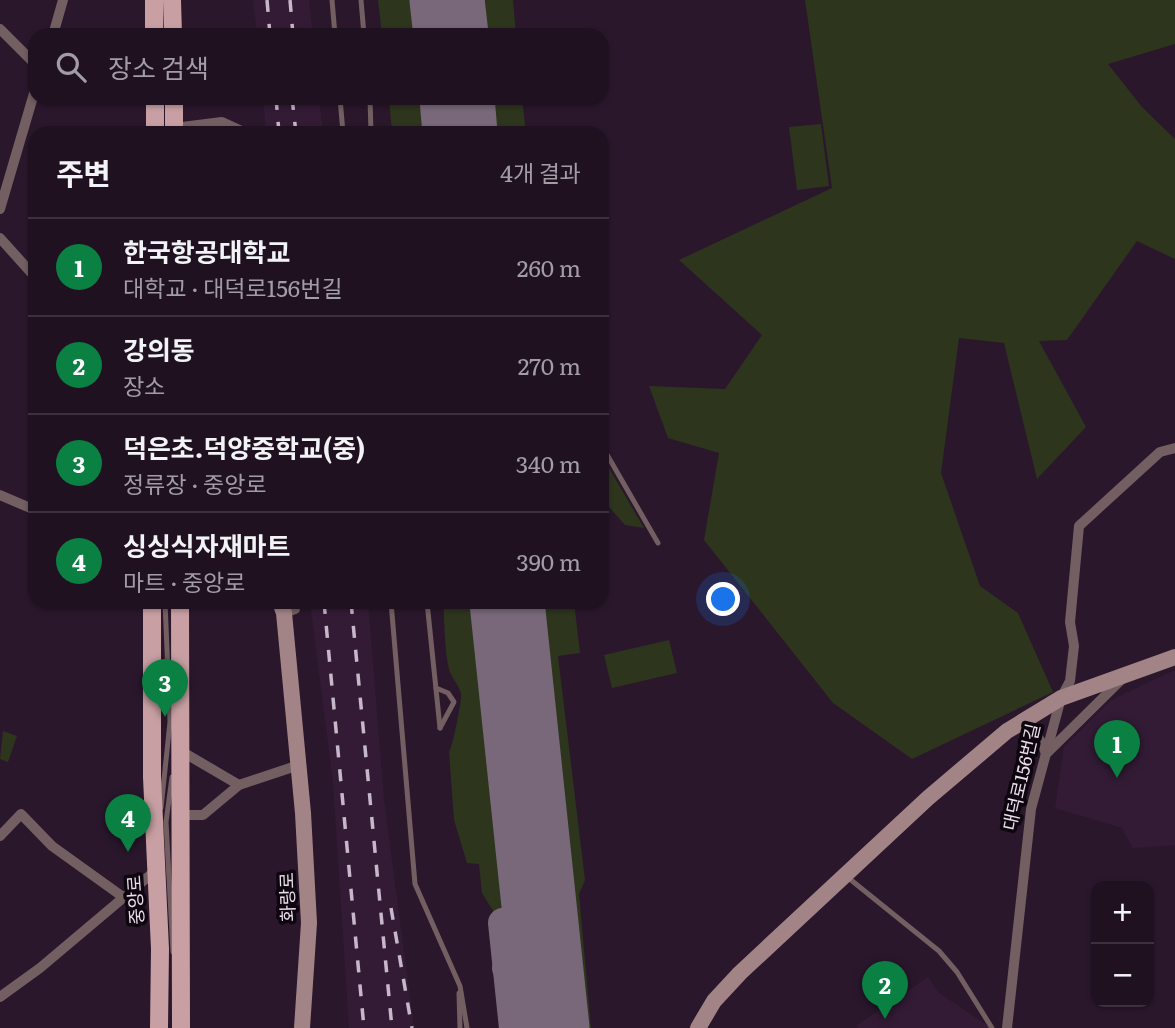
<!DOCTYPE html>
<html lang="ko">
<head>
<meta charset="utf-8">
<style>
	:root { --surface:#201121; --page:#2d1f2e; --text:#f1f3f6; --muted:#a29da5; --line:#3d313f; --accent:#0b8043 }
	body { margin:0; font-family:Literata,"Noto Sans KR",serif; background:var(--page); color:var(--text) }
	.controls { position:absolute; right:21px; bottom:21px; display:grid; overflow:hidden; border-radius:14px; box-shadow:0 2px 5px #0004 }
	.controls button { width:63px; height:63px; display:grid; place-items:center; padding:0; border:0; border-bottom:2px solid var(--line); background:var(--surface); color:var(--text); font:35px sans-serif }
	.you { position:absolute; left:724px; top:600px; width:24px; height:24px; margin:-18px; border:5px solid #fff; border-radius:50%; background:#1a73e8; box-shadow:0 0 0 10px #1a73e833 }
	.badge { display:grid; place-items:center; width:46px; height:46px; border-radius:50%; background:var(--accent); color:#fff; font-size:23px; font-weight:700 }
	.pin { position:absolute; translate:-50% -58px; filter:drop-shadow(0 2px 4px #0008) }
	.pin::after { content:''; position:absolute; top:37px; width:24px; height:21px; background:inherit; clip-path:polygon(0 0,100% 0,50% 100%) }
	.list { margin:0; padding:0; list-style:none }
	h2 { display:flex; justify-content:space-between; align-items:center; height:91px; margin:0; padding:0 28px; font-size:30px }
	h2 small { font-size:23px; font-weight:400; color:var(--muted) }
	.list li { display:grid; grid-template-columns:46px 1fr auto; gap:21px; align-items:center; box-sizing:border-box; height:98px; padding:0 28px; border-top:2px solid var(--line) }
	.list b { display:block; font-size:26px; white-space:nowrap }
	.list p { margin:0; font-size:23px; white-space:nowrap; color:var(--muted) }
	.list em { font-size:23px; font-style:normal; color:var(--muted) }
	.icon { flex:none; width:38px; height:38px; fill:none; stroke:currentColor; stroke-width:2; stroke-linecap:round; stroke-linejoin:round }
	.map { position:relative; flex:none; width:1175px; height:1028px; overflow:hidden }
	.search { position:absolute; background:var(--surface); box-shadow:0 2px 5px #0004; left:28px; top:28px; width:581px; height:77px; display:flex; align-items:center; gap:18px; box-sizing:border-box; padding:0 24px; border-radius:21px; color:var(--muted); font-size:26px }
	.panel { position:absolute; background:var(--surface); box-shadow:0 2px 5px #0004; left:28px; top:126px; width:581px; height:483px; border-radius:21px }
	.map>svg:first-child { display:block }
	.built { fill:#331b36 }
	.green { fill:#2d351d }
	.lines { fill:none; stroke-linecap:round; stroke-linejoin:round }
	.taxiway { stroke:#78687a; stroke-width:30 }
	.runway { stroke:#78687a; stroke-width:75 }
	.lane { stroke:#735f61; stroke-width:5 }
	.street { stroke:#735f61; stroke-width:10 }
	.secondary { stroke:#a38486; stroke-width:16 }
	.primary { stroke:#c8a0a3; stroke-width:18 }
	.rail { stroke:#c6b8c8; stroke-width:3.5; stroke-dasharray:12 12; stroke-linecap:butt }
	.labels { text-anchor:middle; stroke-width:7; stroke-linejoin:round; paint-order:stroke }
	.street-label { font-size:18px; fill:#ebdeed; stroke:#0e060f }
</style>
</head>
<body>
<div class="map">
<svg width="1175" height="1028" viewBox="0 0 1175 1028">
	<rect width="100%" height="100%" fill="#2a172c"/>
	<g class="built">
		<path d="M253,0H309L313,35H257Z"/>
		<path d="M263,98H319L323,133H266Z"/>
		<path d="M310,602H368L384,800L414,1028H349L333,782Z"/>
		<path d="M1175,670V845L1133,848L1122,828L1055,808L1064,747L1111,700Z"/>
		<path d="M928,977L938,992L991,1028H858L856,1026Z"/>
	</g>
	<g class="green">
		<path d="M378,0H433L436,35H382Z"/>
		<path d="M469,0H513L516,35H471Z"/>
		<path d="M805,0H1175V44L1108,64L1142,107L1175,139V259L1137,241L1067,340L1039,341L1086,427L1037,479L1004,343L959,338L941,473L980,586L1018,613L1053,692L912,759L833,703L704,540L719,453L668,438L649,386L725,389L762,335L679,260L832,188Z"/>
		<path d="M389,98H443L446,133H392Z"/>
		<path d="M476,98H522L526,133H479Z"/>
		<path d="M821,124L829,186L797,190L789,127Z"/>
		<path d="M602,456L644,528L625,525L602,499Z"/>
		<path d="M443,602H494L528,933L513,931L511,915L495,914L482,893L479,864L467,863L454,820L449,752C453,745 462,701 461,694C459,684 451,678 449,669C444,648 445,623 443,602Z"/>
		<path d="M526,602H574L580,653L558,656L585,880L579,894L591,1028H569Z"/>
		<path d="M669,640L677,673L612,688L604,655Z"/>
		<path d="M3,731L17,736L8,762L0,759Z"/>
	</g>
	<g class="lines">
		<g class="taxiway">
			<path d="M503,923L514,1028"/>
			<path d="M507,968L518,954L536,945L541,932"/>
		</g>
		<g class="runway">
			<path d="M447,0L451,35"/>
			<path d="M457,98L460,133"/>
			<path d="M507,602L552,1028"/>
		</g>
		<g class="lane">
			<path d="M332,0L335,35"/>
			<path d="M361,0L364,35"/>
			<path d="M340,98L343,133"/>
			<path d="M370,98L371,133"/>
			<path d="M602,446L658,543"/>
			<path d="M391,602L415,884L460,986L467,1028"/>
			<path d="M427,602L440,728"/>
			<path d="M436,688L448,693L454,702L440,728"/>
			<path d="M172,777L166,822L173,952"/>
			<path d="M161,808L170,722L165,602"/>
			<path d="M846,876L939,951L957,972L992,1028"/>
			<path d="M459,993L460,1028"/>
		</g>
		<g class="street">
			<path d="M0,29L35,64"/>
			<path d="M53,35L63,0"/>
			<path d="M174,128L222,122L246,133"/>
			<path d="M0,209L35,90"/>
			<path d="M0,238L35,277"/>
			<path d="M0,495L35,510"/>
			<path d="M284,613L295,609V602"/>
			<path d="M1015,726C1033,729 1041,737 1046,754"/>
			<path d="M181,751L239,785"/>
			<path d="M1048,752L1121,680"/>
			<path d="M182,815H203L239,785L299,765"/>
			<path d="M0,836L21,814L52,846L123,897"/>
			<path d="M0,997L40,968L155,871"/>
			<path d="M1007,1028L1031,809L1061,698L1070,681L1074,646L1070,622L1079,526L1160,452L1175,448"/>
		</g>
		<g class="secondary">
			<path d="M280,602L284,613L303,813L309,923L302,1028"/>
			<path d="M698,1028L714,1001L740,973L928,798L1007,731L1061,698L1175,657"/>
		</g>
		<g class="primary">
			<path d="M154,0V35"/>
			<path d="M172,0L173,35"/>
			<path d="M155,98V133"/>
			<path d="M174,98V133"/>
			<path d="M152,602V777L160,949L159,1028"/>
			<path d="M180,602L181,1028"/>
		</g>
		<g class="rail">
			<path d="M267,0L270,35"/>
			<path d="M290,0L293,35"/>
			<path d="M276,98L279,133"/>
			<path d="M292,98L296,133"/>
			<path d="M324,602L364,1028"/>
			<path d="M351,602L392,1028"/>
			<path d="M391,908L412,1028"/>
		</g>
	</g>
	<g class="labels">
		<g class="street-label">
			<text transform="translate(1022 777) rotate(-77)" y="6">대덕로156번길</text>
			<text transform="translate(288 897) rotate(-92)" y="6">화랑로</text>
			<text transform="translate(136 900) rotate(-94)" y="6">중앙로</text>
		</g>
	</g>
</svg>
<div class="controls">
<button>+</button>
<button>−</button>
</div>
<div class="you"></div>
<div class="pin badge" style="left:1117px;top:778px">1</div>
<div class="pin badge" style="left:885px;top:1019px">2</div>
<div class="pin badge" style="left:165px;top:717px">3</div>
<div class="pin badge" style="left:128px;top:852px">4</div>
<div class="search"><svg class="icon" aria-label="search" viewBox="0 0 24 24"><circle cx="10" cy="10" r="6"/><path d="M15 15l6 6"/></svg>장소 검색</div>
<section class="panel">
<h2>주변<small>4개 결과</small></h2>
<ul class="list">
<li><span class="badge">1</span><div><b>한국항공대학교</b><p>대학교 · 대덕로156번길</p></div><em>260 m</em></li>
<li><span class="badge">2</span><div><b>강의동</b><p>장소</p></div><em>270 m</em></li>
<li><span class="badge">3</span><div><b>덕은초.덕양중학교(중)</b><p>정류장 · 중앙로</p></div><em>340 m</em></li>
<li><span class="badge">4</span><div><b>싱싱식자재마트</b><p>마트 · 중앙로</p></div><em>390 m</em></li>
</ul>
</section>
</div>
</body>
</html>
